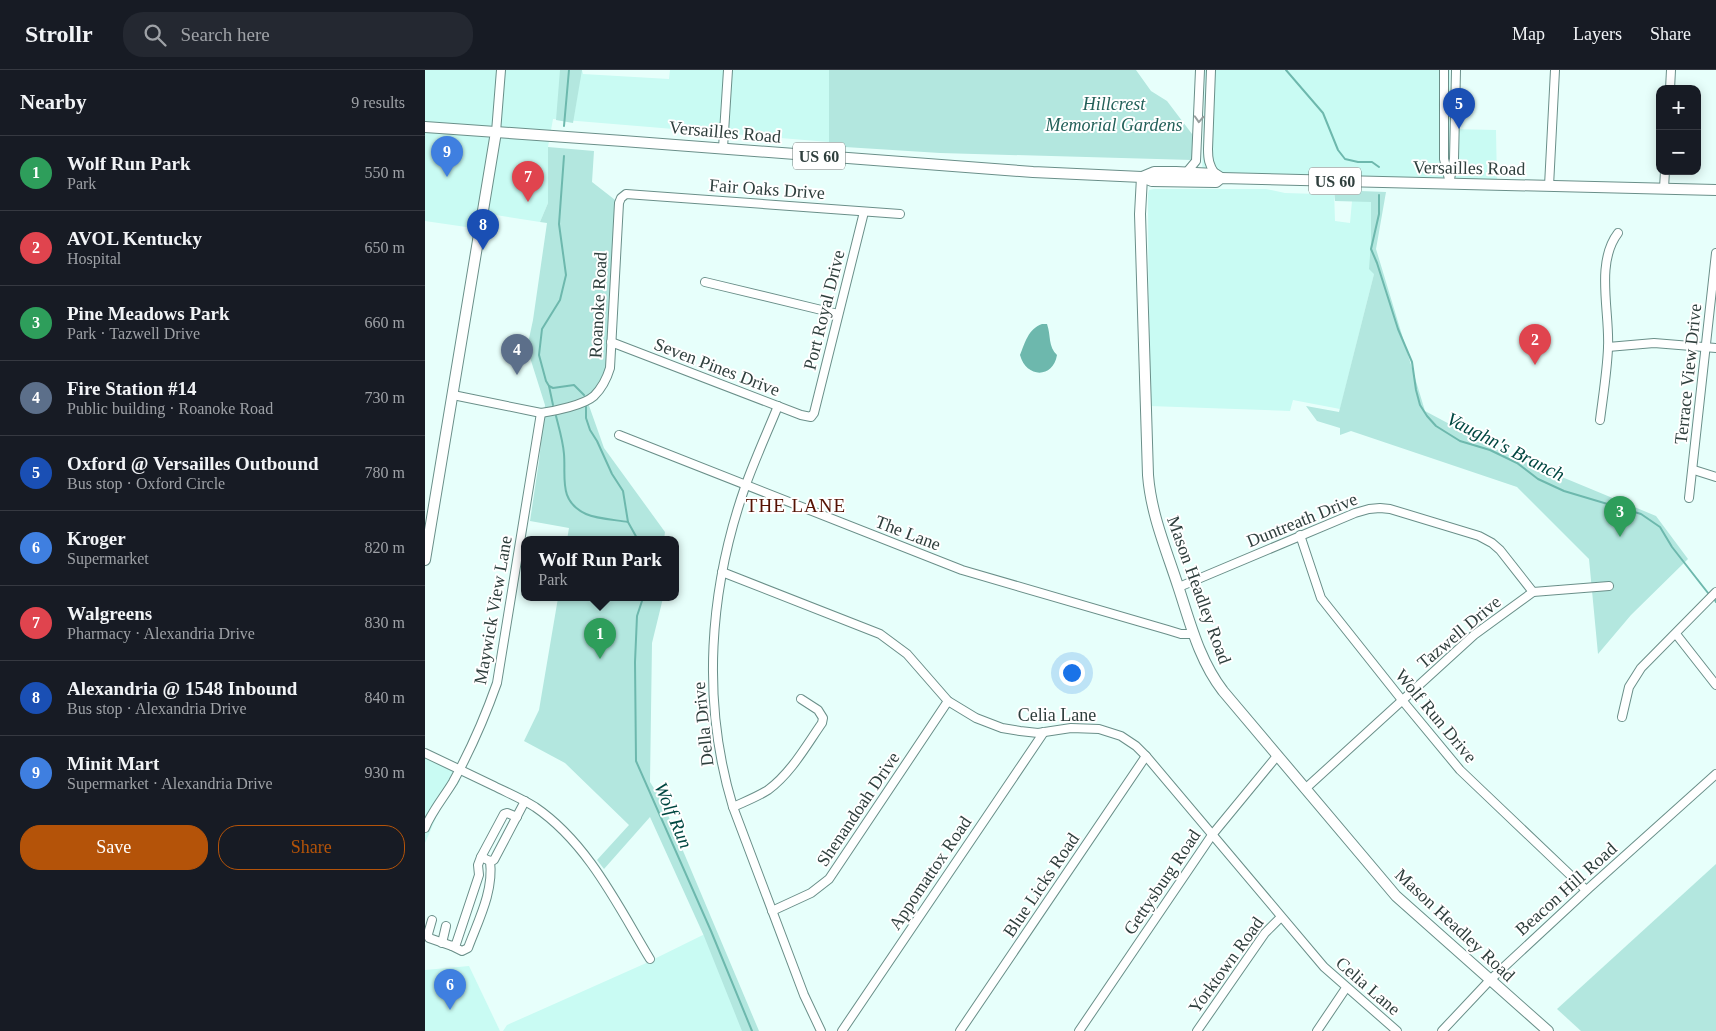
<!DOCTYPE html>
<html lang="en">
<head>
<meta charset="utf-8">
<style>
	:root { --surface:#171b24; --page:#242831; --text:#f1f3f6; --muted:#9ea1a6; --line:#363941; --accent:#b45309 }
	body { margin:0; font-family:"Times New Roman",serif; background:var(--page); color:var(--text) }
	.controls { position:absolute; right:15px; top:15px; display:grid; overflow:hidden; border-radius:10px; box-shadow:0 2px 12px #0003 }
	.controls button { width:45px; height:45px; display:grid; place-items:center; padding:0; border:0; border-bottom:1px solid var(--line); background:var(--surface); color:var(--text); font:25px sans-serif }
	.you { position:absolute; left:646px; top:602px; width:18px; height:18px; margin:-12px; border:4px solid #fff; border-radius:50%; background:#1a73e8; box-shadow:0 0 0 8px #1a73e833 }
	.badge { display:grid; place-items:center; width:32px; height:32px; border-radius:50%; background:var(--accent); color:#fff; font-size:16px; font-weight:700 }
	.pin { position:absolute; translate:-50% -41px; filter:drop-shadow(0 1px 2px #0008) }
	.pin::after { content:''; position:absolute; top:26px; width:18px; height:15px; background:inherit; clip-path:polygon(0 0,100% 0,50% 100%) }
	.popup { position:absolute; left:96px; top:466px; width:158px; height:65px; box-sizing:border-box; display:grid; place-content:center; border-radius:10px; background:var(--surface); filter:drop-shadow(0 1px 4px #0005); font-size:16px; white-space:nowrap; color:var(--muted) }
	.popup b { font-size:19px; color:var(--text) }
	.popup::after { content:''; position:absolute; left:50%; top:100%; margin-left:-10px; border:10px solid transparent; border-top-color:var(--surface) }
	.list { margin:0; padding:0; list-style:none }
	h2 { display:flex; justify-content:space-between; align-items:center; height:65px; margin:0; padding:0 20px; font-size:21px }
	h2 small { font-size:16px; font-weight:400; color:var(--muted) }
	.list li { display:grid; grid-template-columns:32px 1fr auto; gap:15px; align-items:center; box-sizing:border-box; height:75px; padding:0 20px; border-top:1px solid var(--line) }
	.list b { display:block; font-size:19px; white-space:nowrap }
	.list p { margin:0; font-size:16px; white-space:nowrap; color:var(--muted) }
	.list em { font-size:16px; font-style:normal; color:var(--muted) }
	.actions { display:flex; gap:10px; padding:15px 20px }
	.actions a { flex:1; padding:11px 0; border:1px solid var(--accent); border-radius:20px; text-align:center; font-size:18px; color:var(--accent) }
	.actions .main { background:var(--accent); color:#fff }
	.icon { flex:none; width:28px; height:28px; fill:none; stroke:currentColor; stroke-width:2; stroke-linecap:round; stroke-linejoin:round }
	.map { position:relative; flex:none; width:1291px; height:961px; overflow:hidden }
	header { display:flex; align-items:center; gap:30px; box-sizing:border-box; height:70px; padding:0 25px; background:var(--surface); border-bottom:1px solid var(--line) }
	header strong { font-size:24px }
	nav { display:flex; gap:28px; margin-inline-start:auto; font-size:18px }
	.search { width:350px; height:45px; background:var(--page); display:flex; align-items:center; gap:12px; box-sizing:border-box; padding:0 18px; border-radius:20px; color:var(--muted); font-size:19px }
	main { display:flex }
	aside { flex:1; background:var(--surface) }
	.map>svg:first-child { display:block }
	.built { fill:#c9fbf3 }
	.green { fill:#b3e7df }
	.water { fill:#6db8ad }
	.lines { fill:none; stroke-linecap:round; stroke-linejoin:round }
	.stream { stroke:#6db8ad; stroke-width:2 }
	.minor-casing { stroke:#6a8f89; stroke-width:10 }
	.major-casing { stroke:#6a8f89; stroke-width:12 }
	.minor { stroke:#fff; stroke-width:8 }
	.major { stroke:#fff; stroke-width:10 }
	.oneway { stroke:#979f9e }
	.labels { text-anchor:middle; stroke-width:4; stroke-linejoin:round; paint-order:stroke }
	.shield { fill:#fff; stroke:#6d7977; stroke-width:1 }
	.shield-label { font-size:16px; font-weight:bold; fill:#2f3f3d }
	.park-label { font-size:18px; font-style:italic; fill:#236059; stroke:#fff }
	.street-label { font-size:18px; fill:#2f3f3d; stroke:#fff }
	.water-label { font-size:19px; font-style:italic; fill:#004741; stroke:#fff }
	.neighbourhood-label { font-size:19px; letter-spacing:1px; fill:#551304; stroke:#fff }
</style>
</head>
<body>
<header>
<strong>Strollr</strong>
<div class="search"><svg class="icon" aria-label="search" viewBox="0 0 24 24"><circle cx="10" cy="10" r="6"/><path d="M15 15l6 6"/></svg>Search here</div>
<nav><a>Map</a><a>Layers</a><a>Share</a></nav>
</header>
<main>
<aside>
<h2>Nearby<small>9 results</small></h2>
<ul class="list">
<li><span class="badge" style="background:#2e9e5b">1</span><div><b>Wolf Run Park</b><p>Park</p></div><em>550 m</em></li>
<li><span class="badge" style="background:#e0444e">2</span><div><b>AVOL Kentucky</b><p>Hospital</p></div><em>650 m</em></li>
<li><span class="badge" style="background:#2e9e5b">3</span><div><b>Pine Meadows Park</b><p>Park · Tazwell Drive</p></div><em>660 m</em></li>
<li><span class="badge" style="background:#5c6f8a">4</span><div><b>Fire Station #14</b><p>Public building · Roanoke Road</p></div><em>730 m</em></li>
<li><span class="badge" style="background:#1a4fb4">5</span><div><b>Oxford @ Versailles Outbound</b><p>Bus stop · Oxford Circle</p></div><em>780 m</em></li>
<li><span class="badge" style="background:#3f7fe0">6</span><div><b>Kroger</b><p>Supermarket</p></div><em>820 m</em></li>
<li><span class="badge" style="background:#e0444e">7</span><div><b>Walgreens</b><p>Pharmacy · Alexandria Drive</p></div><em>830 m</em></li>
<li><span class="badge" style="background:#1a4fb4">8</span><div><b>Alexandria @ 1548 Inbound</b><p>Bus stop · Alexandria Drive</p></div><em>840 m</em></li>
<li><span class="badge" style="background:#3f7fe0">9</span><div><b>Minit Mart</b><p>Supermarket · Alexandria Drive</p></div><em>930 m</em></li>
</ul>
<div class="actions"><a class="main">Save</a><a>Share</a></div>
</aside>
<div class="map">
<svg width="1291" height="961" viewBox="0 0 1291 961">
	<rect width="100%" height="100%" fill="#e7fffb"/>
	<g class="built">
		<path d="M0,0H157L158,4L244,9L245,0H404V72L128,49L123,77V133L115,152L58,143L55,159L0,151Z"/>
		<path d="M780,0H1025V59L1071,60L1072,114L777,108Z"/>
		<path d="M729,119H841L860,123L893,124L909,120L910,151L925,153L927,131H950L949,204L915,339L868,330L865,341L724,336L723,124L724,120Z"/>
		<path d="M0,683L34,699L35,711L15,739L0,773Z"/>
		<path d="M286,861L327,961H78L82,955L219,894Z"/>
		<path d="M44,896L75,961H0V900Z"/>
	</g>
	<g class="green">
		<path d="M135,0H157L148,53L131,50Z"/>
		<path d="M404,0H711L726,21L742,31L767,64V90L515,83L404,76Z"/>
		<path d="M123,77L169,81L167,112L194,133L183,305L162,330L179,378L240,462L239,470H142L144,458L105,451L114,391L120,335L102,278L108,250L122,153L115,152L123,133Z"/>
		<path d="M909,120L961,122L951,179L1000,341L1077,382L1231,446L1263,489L1206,545L1173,584L1164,489L1092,417L926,361L915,365V358L892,351L881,336L914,342L949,204L944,199L946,172V132L910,131Z"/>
		<path d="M133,528H238L227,573L225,712L237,731L334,961H317L279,866L225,747L179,799L172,790L204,755L140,693L99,671L114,640Z"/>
		<path d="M1291,794V961H1156L1132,939Z"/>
	</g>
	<path class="water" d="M617,254H622C626,265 623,277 632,285C628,309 601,308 595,285C600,273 603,259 617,254Z"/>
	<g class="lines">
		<g class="stream">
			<path d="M861,0L898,43L913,80L920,89L933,92H947L954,97"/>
			<path d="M139,56L144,0"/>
			<path d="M139,86L134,154L141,205L135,230L117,259L114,285L121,311L124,316L128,318L149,315L159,325"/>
			<path d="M954,125V144L946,179L952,193L973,259L987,292L991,320L995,335L1002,346L1011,356L1035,371L1065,380L1092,393L1113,409L1139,421L1216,444L1235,457L1247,477L1283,523"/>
			<path d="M124,316L128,335"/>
			<path d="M161,337V348L165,360L172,371L187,404L198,421L203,452L213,470"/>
			<path d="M131,346C134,358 138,371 139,384C141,408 133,431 161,444C172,449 192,450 203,452"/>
			<path d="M218,528L212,546L210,592L211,691L286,861L327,961"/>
			<path d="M1290,530L1291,532"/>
		</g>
		<defs>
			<g id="minor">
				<path d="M786,0L783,79C783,89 784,95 790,104"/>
				<path d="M1019,0V89L1025,113"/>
				<path d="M1245,19L1246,0"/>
				<path d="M71,62L76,0"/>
				<path d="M298,78L303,0"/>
				<path d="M761,103L771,91L775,0"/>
				<path d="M1025,109L1029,89L1031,0"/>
				<path d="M1124,116L1130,0"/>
				<path d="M1239,118L1240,101"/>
				<path d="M280,212L413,244"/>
				<path d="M186,272L376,345L386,347L389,343L439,142"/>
				<path d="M1183,277L1229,273L1291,278"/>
				<path d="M28,325L116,343C130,341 159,335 169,326C177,318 182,308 185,298L194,133L196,128L201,124L475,144"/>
				<path d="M353,336C342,363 330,389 320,417C284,520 276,632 308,737L379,925L396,961"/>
				<path d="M1175,350C1178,326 1182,302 1183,278C1185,242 1170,193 1193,163"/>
				<path d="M194,365L537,500L743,560L756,564H769"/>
				<path d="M1269,400L1291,407"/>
				<path d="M1264,428L1291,183"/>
				<path d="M875,465L896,528L977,630L1035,700L1161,820"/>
				<path d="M297,502L455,564L482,584L523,631L551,648L577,658L595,661L613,663L646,658L674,659L696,666L711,676L721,686L899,897L972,961"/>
				<path d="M754,517L930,443L944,439L955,438L965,439L1054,466L1067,473L1075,480L1108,522"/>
				<path d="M1251,564L1291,615"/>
				<path d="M1197,647L1204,617L1216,598L1291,522"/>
				<path d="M0,683C23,694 46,705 69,716C83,723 97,729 110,737C163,773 193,836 225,889"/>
				<path d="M880,719L1049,565L1108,522L1184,516"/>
				<path d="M308,737C319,732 332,727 343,720C366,703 381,676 397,653L398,648L393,640L376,629"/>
				<path d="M0,758C7,741 19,727 28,712C45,681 60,647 72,613L116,343"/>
				<path d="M56,787L79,744L82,743L92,747"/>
				<path d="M347,841L386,823L404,809L523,631"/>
				<path d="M7,850L3,864L4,868L27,876L31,874L54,805L53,795L56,787L65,791L69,790L100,731"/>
				<path d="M17,873L21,856"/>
				<path d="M27,876L37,881L43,878C53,851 69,821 65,791"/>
				<path d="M417,961L619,662"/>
				<path d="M535,961L721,686"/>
				<path d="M654,961L787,765L852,686"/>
				<path d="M772,961L840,863L856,847"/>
				<path d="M892,961L921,918"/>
				<path d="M1017,961L1065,910L1164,818L1291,704"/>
			</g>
			<g id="major">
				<path d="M0,57L198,71L608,102L717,107L727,111L791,112L796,108L1291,120"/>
				<path d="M717,107L715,144L723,405C726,444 741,479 753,516C765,552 774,590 798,621L971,826L1123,961"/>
				<path d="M717,107L729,102H751L790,104L796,108"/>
				<path d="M0,490L71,62"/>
			</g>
		</defs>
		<use href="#minor" class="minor-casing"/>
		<use href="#major" class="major-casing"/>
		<use href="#minor" class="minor"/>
		<use href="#major" class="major"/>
	</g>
	<defs><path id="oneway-chevron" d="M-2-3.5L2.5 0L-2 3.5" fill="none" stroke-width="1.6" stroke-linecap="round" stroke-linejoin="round" transform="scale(1.25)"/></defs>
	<use class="oneway" href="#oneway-chevron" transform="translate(774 49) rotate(93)"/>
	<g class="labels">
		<g class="shield">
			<rect x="368" y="72.5" width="52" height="27" rx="4"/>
			<rect x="884" y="97.5" width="52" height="27" rx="4"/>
		</g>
		<g class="shield-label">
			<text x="394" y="92">US 60</text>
			<text x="910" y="117">US 60</text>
		</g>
		<g class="park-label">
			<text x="689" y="40">Hillcrest<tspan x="689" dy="21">Memorial Gardens</tspan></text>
		</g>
		<g class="street-label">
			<text transform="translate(300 62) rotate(5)" y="6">Versailles Road</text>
			<text transform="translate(1044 98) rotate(1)" y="6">Versailles Road</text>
			<text transform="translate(342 119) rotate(4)" y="6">Fair Oaks Drive</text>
			<text transform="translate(173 235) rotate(-87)" y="6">Roanoke Road</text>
			<text transform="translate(399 240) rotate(-76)" y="6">Port Royal Drive</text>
			<text transform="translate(292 297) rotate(21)" y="6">Seven Pines Drive</text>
			<text transform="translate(1263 304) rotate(-84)" y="6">Terrace View Drive</text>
			<text transform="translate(877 450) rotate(-22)" y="6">Duntreath Drive</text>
			<text transform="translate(483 463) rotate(21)" y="6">The Lane</text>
			<text transform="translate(774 520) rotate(70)" y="6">Mason Headley Road</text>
			<text transform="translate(68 540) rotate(-80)" y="6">Maywick View Lane</text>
			<text transform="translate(1034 562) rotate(-40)" y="6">Tazwell Drive</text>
			<text x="632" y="651">Celia Lane</text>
			<text transform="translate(1011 646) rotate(50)" y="6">Wolf Run Drive</text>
			<text transform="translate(278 654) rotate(-96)" y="6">Della Drive</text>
			<text transform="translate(433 739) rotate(-56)" y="6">Shenandoah Drive</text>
			<text transform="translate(505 803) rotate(-56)" y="6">Appomattox Road</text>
			<text transform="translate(737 812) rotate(-56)" y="6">Gettysburg Road</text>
			<text transform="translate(616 815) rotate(-56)" y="6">Blue Licks Road</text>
			<text transform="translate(1141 819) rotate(-42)" y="6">Beacon Hill Road</text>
			<text transform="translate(1030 855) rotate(43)" y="6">Mason Headley Road</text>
			<text transform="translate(801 895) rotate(-54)" y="6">Yorktown Road</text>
			<text transform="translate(943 916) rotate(41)" y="6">Celia Lane</text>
		</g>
		<g class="water-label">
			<text transform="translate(1081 376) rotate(27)" y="7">Vaughn's Branch</text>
			<text transform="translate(249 745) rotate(67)" y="7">Wolf Run</text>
		</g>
		<g class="neighbourhood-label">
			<text x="371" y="442">THE LANE</text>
		</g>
	</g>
</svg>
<div class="controls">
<button>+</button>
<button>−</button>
</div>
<div class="you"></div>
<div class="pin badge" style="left:175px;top:589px;background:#2e9e5b">1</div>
<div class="popup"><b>Wolf Run Park</b>Park</div>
<div class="pin badge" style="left:1110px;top:295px;background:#e0444e">2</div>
<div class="pin badge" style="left:1195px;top:467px;background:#2e9e5b">3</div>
<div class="pin badge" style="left:92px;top:305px;background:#5c6f8a">4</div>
<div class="pin badge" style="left:1034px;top:59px;background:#1a4fb4">5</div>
<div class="pin badge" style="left:25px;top:940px;background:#3f7fe0">6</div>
<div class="pin badge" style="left:103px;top:132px;background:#e0444e">7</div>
<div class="pin badge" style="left:58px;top:180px;background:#1a4fb4">8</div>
<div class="pin badge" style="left:22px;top:107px;background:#3f7fe0">9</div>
</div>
</main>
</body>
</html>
